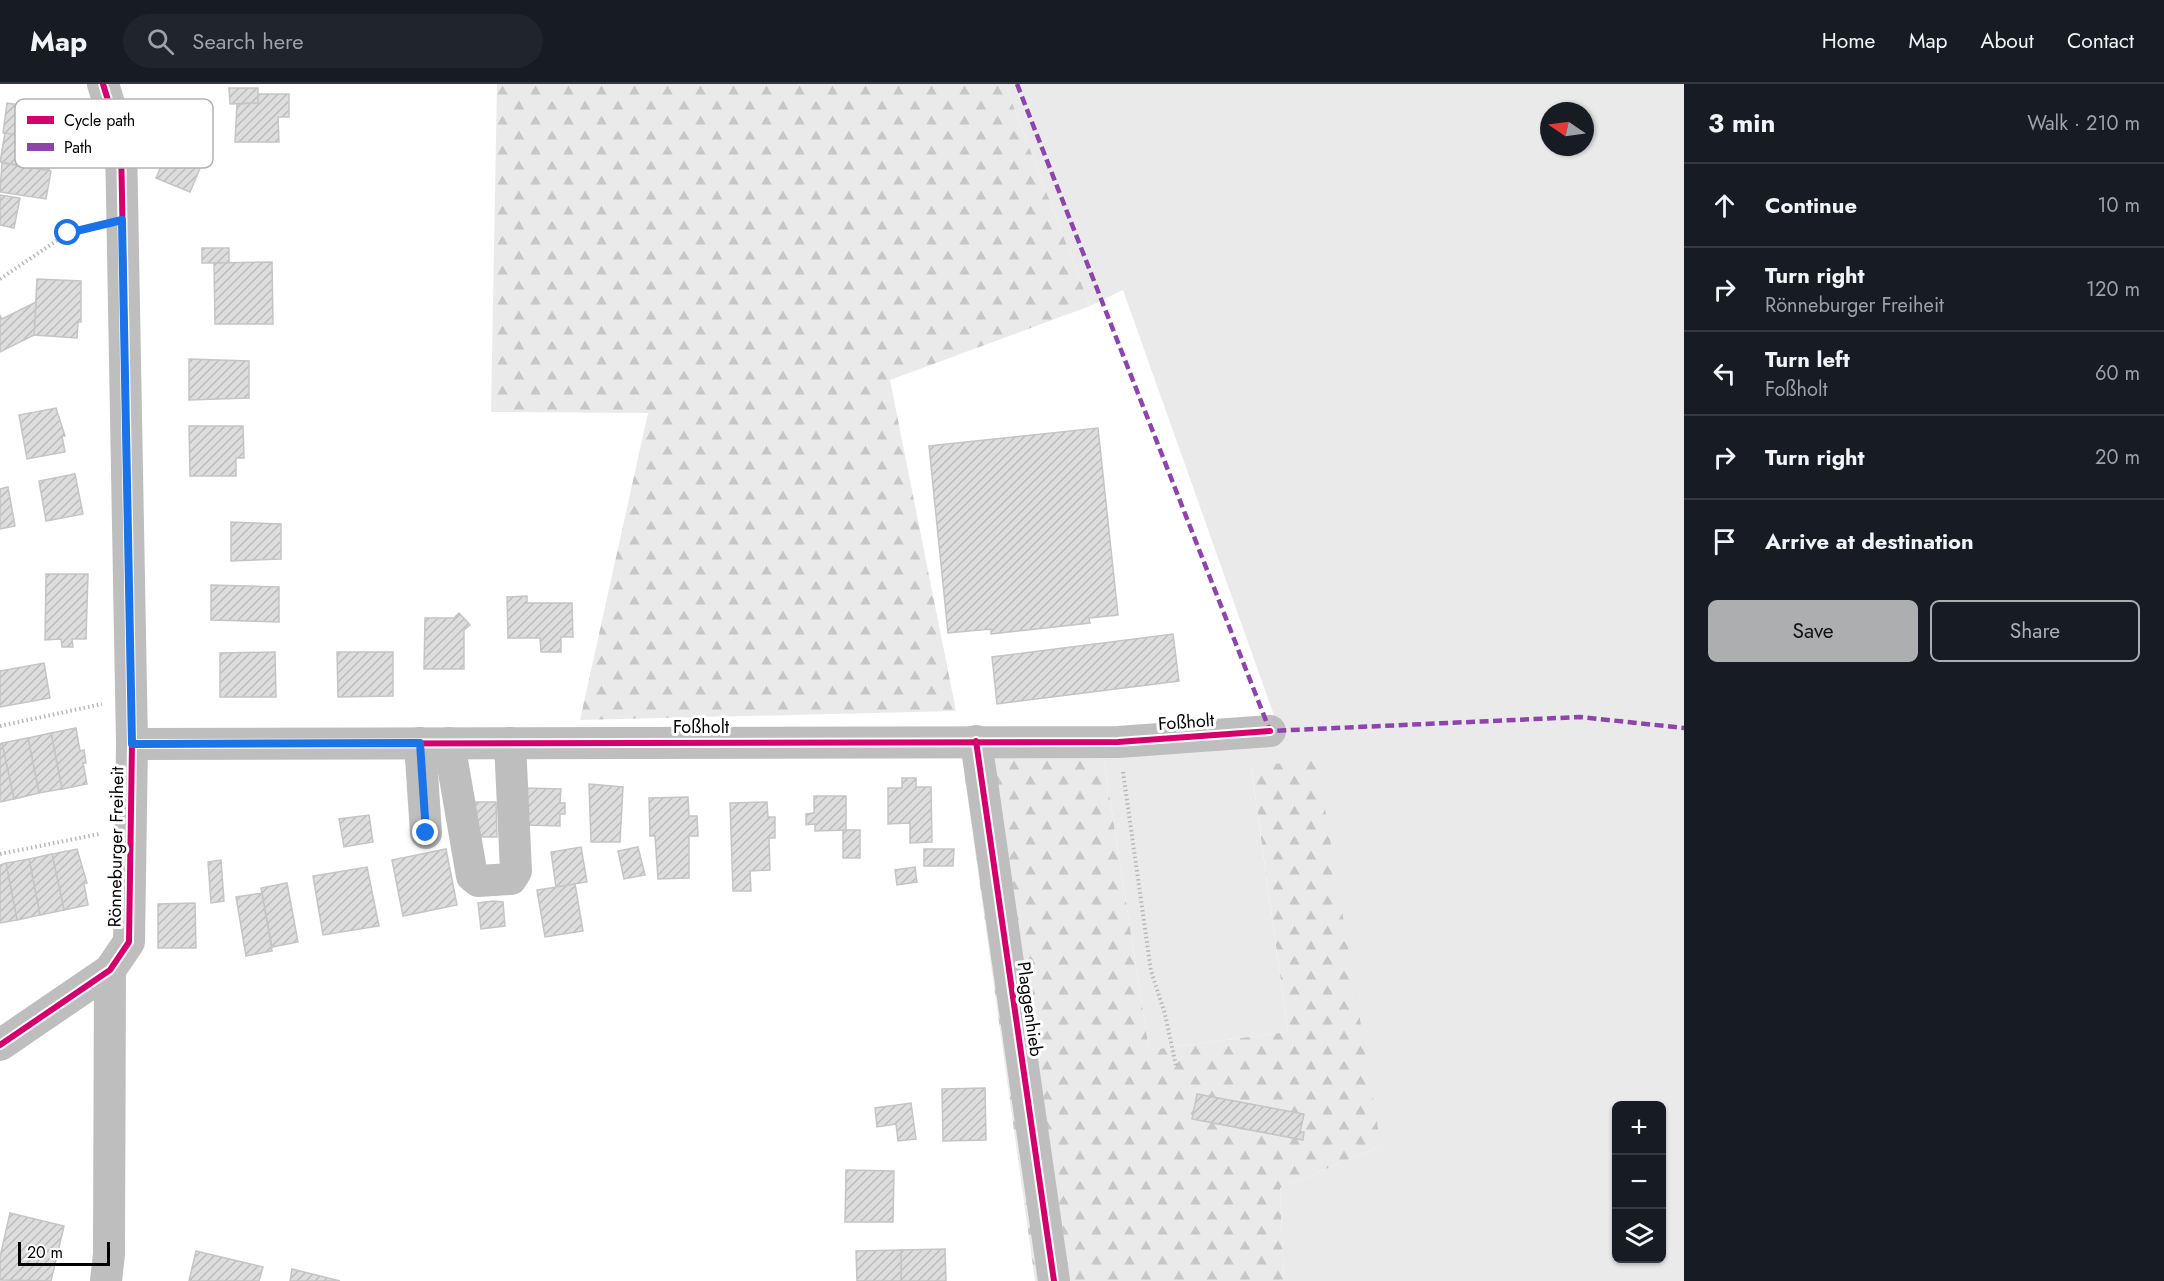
<!DOCTYPE html>
<html lang="en">
<head>
<meta charset="utf-8">
<style>
	:root { --surface:#171b24; --page:#20242c; --text:#f1f3f6; --muted:#9ea1a6; --line:#363941; --accent:#adaeaf }
	body { margin:0; font-family:Jost,sans-serif; background:var(--page); color:var(--text) }
	.controls { position:absolute; right:18px; bottom:18px; display:grid; overflow:hidden; border-radius:9px; box-shadow:0 2px 4px #0004 }
	.controls button { width:54px; height:54px; display:grid; place-items:center; padding:0; border:0; border-bottom:2px solid var(--line); background:var(--surface); color:var(--text); font:30px sans-serif }
	.compass { position:absolute; left:1540px; top:18px; width:54px; height:54px; border-radius:50%; background:var(--surface); box-shadow:0 2px 4px #0004; rotate:283deg }
	.scale { position:absolute; left:18px; bottom:15px; width:92px; box-sizing:border-box; padding-left:6px; border:3px solid #000; border-top:0; font-size:16px; line-height:21px; white-space:nowrap; color:#000; -webkit-text-stroke:4px #fff; paint-order:stroke }
	.stop { position:absolute; width:18px; height:18px; margin:-14px; border:4px solid #1a73e8; border-radius:50%; background:#fff }
	.stop.end { background:#1a73e8; border-color:#fff; box-shadow:0 2px 6px #0008 }
	.list { margin:0; padding:0; list-style:none }
	h2 { display:flex; justify-content:space-between; align-items:center; height:78px; margin:0; padding:0 24px; font-size:26px }
	h2 small { font-size:20px; font-weight:400; color:var(--muted) }
	.list li { display:grid; grid-template-columns:39px 1fr auto; gap:18px; align-items:center; box-sizing:border-box; height:84px; padding:0 24px; border-top:2px solid var(--line) }
	.list b { display:block; font-size:22px; white-space:nowrap }
	.list p { margin:0; font-size:20px; white-space:nowrap; color:var(--muted) }
	.list em { font-size:20px; font-style:normal; color:var(--muted) }
	.actions { display:flex; gap:12px; padding:18px 24px }
	.actions a { flex:1; padding:14px 0; border:2px solid var(--accent); border-radius:9px; text-align:center; font-size:21px; color:var(--accent) }
	.actions .main { background:var(--accent); color:#111 }
	.icon { flex:none; width:33px; height:33px; fill:none; stroke:currentColor; stroke-width:2; stroke-linecap:round; stroke-linejoin:round }
	.map { position:relative; flex:none; width:1684px; height:1197px; overflow:hidden }
	header { display:flex; align-items:center; gap:36px; box-sizing:border-box; height:84px; padding:0 30px; background:var(--surface); border-bottom:2px solid var(--line) }
	header strong { font-size:28px }
	nav { display:flex; gap:33px; margin-inline-start:auto; font-size:21px }
	.search { width:420px; height:54px; background:var(--page); display:flex; align-items:center; gap:15px; box-sizing:border-box; padding:0 21px; border-radius:33px; color:var(--muted); font-size:22px }
	main { display:flex }
	aside { flex:1; background:var(--surface) }
	.map>svg:first-child { display:block }
	.green { fill:#eaeaea; fill-rule:evenodd }
	.forest { fill:url(#forest-firs) }
	.building { fill:url(#building-hatch); stroke:#c5c5c5; stroke-width:1.5 }
	.lines { fill:none; stroke-linecap:round; stroke-linejoin:round }
	.path { stroke:#b8b8b8; stroke-width:4; stroke-dasharray:1.5 3; stroke-linecap:butt }
	.minor { stroke:#bebebe; stroke-width:32 }
	.quiet { stroke:#8e44ad; stroke-width:4.5; stroke-dasharray:9 4.5; stroke-linecap:butt }
	.cycleway-casing { stroke:#fff; stroke-width:10 }
	.cycleway { stroke:#d6006c; stroke-width:6 }
	.route { stroke:#1a73e8; stroke-width:8 }
	.labels { text-anchor:middle; stroke-width:6; stroke-linejoin:round; paint-order:stroke }
	.street-label { font-size:18px; fill:#000; stroke:#fff }
	.key { fill:#fff; stroke:#b2b2b2; stroke-width:1.5 }
	.key-label { font-size:16px; fill:#000 }
</style>
</head>
<body>
<header>
<strong>Map</strong>
<div class="search"><svg class="icon" aria-label="search" viewBox="0 0 24 24"><circle cx="10" cy="10" r="6"/><path d="M15 15l6 6"/></svg>Search here</div>
<nav><a>Home</a><a>Map</a><a>About</a><a>Contact</a></nav>
</header>
<main>
<div class="map">
<svg width="1684" height="1197" viewBox="0 0 1684 1197">
	<defs>
		<pattern id="forest-firs" width="22" height="20" patternUnits="userSpaceOnUse" patternTransform="scale(1.5)"><rect width="22" height="20" fill="#eaeaea"/><path d="M5 1l3.5 6h-7zM16 11l3.5 6h-7z" fill="#c7c7c7"/></pattern>
		<pattern id="building-hatch" width="6" height="6" patternUnits="userSpaceOnUse" patternTransform="scale(1.5)"><rect width="6" height="6" fill="#ddd"/><path d="M-1 1l2-2M0 6l6-6M5 7l2-2" fill="none" stroke="#bcbcbc"/></pattern>
	</defs>
	<rect width="100%" height="100%" fill="#fff"/>
	<path class="green" d="M1005,0H1684V1197H1284L1280,1104L1381,1062L1251,683L1288,948L1149,966L1103,670L1282,654L1123,206L1090,222ZM1549,27H1585V63H1549ZM1616,1022H1662V1174H1616Z"/>
	<g class="forest">
		<path d="M497,0H1005L1090,222L890,296L956,627L580,636L648,329L491,328Z"/>
		<path d="M1103,670L1149,966L1288,948L1251,682L1317,676L1381,1062L1280,1104L1284,1197H1035L962,673Z"/>
	</g>
	<g class="building">
		<path d="M229,4H258V19L230,20Z"/>
		<path d="M258,10H289V33H278L279,58H235L237,20L258,19Z"/>
		<path d="M7,19L57,27L52,57L3,49Z"/>
		<path d="M5,49L54,57L49,86L0,78Z"/>
		<path d="M170,61L204,75L190,108L156,94Z"/>
		<path d="M2,79L51,87L46,115L0,108Z"/>
		<path d="M0,111L20,114L14,144L0,141Z"/>
		<rect x="202" y="164" width="27" height="15"/>
		<path d="M272,178L273,240H215L214,179Z"/>
		<path d="M37,195L81,197V238H78L77,254L34,251Z"/>
		<path d="M36,218L34,251L0,268V231L2,235Z"/>
		<path d="M189,275L249,277V314L189,316Z"/>
		<path d="M56,324L65,352H62L65,368L27,375L19,331Z"/>
		<path d="M189,342H243L244,374H236V392H190Z"/>
		<path d="M1098,344L1118,531L1089,534L1090,539L991,550V545L948,549L929,362Z"/>
		<path d="M75,390L83,430L46,437L39,397Z"/>
		<path d="M8,403L15,442L0,445V405Z"/>
		<path d="M231,438L281,440V475L231,477Z"/>
		<path d="M46,490H88L86,555H72L73,563H62L61,555L45,556Z"/>
		<path d="M211,501L279,503V538L211,536Z"/>
		<path d="M527,512V519H572L573,553H561V568H541L540,554H508L507,513Z"/>
		<path d="M459,529L470,541L464,546V585H424L425,534H454Z"/>
		<path d="M1173,550L1179,597L997,620L992,573Z"/>
		<path d="M275,568L276,613H220V569Z"/>
		<path d="M337,568H393V612L338,613Z"/>
		<path d="M44,579L50,614L0,623V587Z"/>
		<path d="M76,644L80,667L84,666L86,679H83L87,700L62,705L51,649Z"/>
		<path d="M51,649L62,705L39,709L28,654Z"/>
		<path d="M28,654L39,709L14,715L2,659Z"/>
		<path d="M2,659L14,715L0,718V660Z"/>
		<path d="M902,694H916V703H931L932,758L910,759V739L888,740V704H902Z"/>
		<path d="M589,700L623,703L620,758H591Z"/>
		<path d="M525,704L561,705L560,719H565V730H560V742L525,741Z"/>
		<path d="M814,712H846V746L815,747V740L806,741V730L814,729Z"/>
		<path d="M688,713L689,732H697L698,752H689V794L658,795L655,752H650L649,714Z"/>
		<path d="M465,718H496L497,753H465Z"/>
		<path d="M767,718L768,733H775V754H769L770,786L750,787L751,807H733L730,719Z"/>
		<path d="M369,731L373,758L344,763L339,735Z"/>
		<rect x="843" y="746" width="17" height="28"/>
		<path d="M581,763L587,798L556,803L551,768Z"/>
		<path d="M638,763L645,791L624,795L618,767Z"/>
		<path d="M77,765L87,799L84,800L88,821L64,826L52,770Z"/>
		<path d="M446,765L457,821L403,832L392,776Z"/>
		<path d="M924,765H954L953,782H924Z"/>
		<path d="M52,770L64,826L40,831L29,775Z"/>
		<path d="M29,775L40,831L17,836L6,779Z"/>
		<path d="M221,776L224,817L211,819L208,778Z"/>
		<path d="M6,779L17,836L0,839V781Z"/>
		<path d="M367,783L379,842L323,851L313,792Z"/>
		<path d="M915,783L917,798L897,801L895,786Z"/>
		<path d="M287,799L298,858L272,863L261,804Z"/>
		<path d="M575,800L583,847L545,853L537,806Z"/>
		<path d="M262,809L272,867L246,872L236,813Z"/>
		<path d="M494,817L503,818L505,842L481,845L478,819Z"/>
		<path d="M195,819L196,864H158V820Z"/>
		<path d="M985,1004L986,1056L943,1057L942,1005Z"/>
		<path d="M1197,1010L1304,1030L1300,1048H1304L1303,1056L1192,1035Z"/>
		<path d="M911,1019L916,1055L898,1057L896,1040L877,1043L875,1024Z"/>
		<path d="M846,1086L894,1087L893,1138H845Z"/>
		<path d="M10,1129L64,1142L51,1197L0,1196V1173Z"/>
		<path d="M945,1165L946,1197H901V1166Z"/>
		<path d="M901,1166V1197H857L856,1167Z"/>
		<path d="M196,1167L263,1183L259,1197H189Z"/>
		<path d="M292,1185L340,1197H290Z"/>
	</g>
	<g class="lines">
		<g class="path">
			<path d="M0,195L68,149L93,143"/>
			<path d="M0,642L102,620"/>
			<path d="M1123,688L1151,887L1165,930L1176,982"/>
			<path d="M0,770L99,750"/>
		</g>
		<g class="minor">
			<path d="M976,657L1054,1197"/>
			<path d="M420,659L426,749"/>
			<path d="M449,659L472,792L478,797L511,795L516,787L510,659"/>
			<path d="M132,660L1118,658L1270,647"/>
			<path d="M0,961L110,886L129,858L132,660L121,58L103,0"/>
			<path d="M106,1197L109,1170L110,886"/>
		</g>
		<path class="quiet" d="M1017,0L1270,647L1580,633L1684,644"/>
		<defs>
			<g id="cycleway">
				<path d="M976,657L1054,1197"/>
				<path d="M132,660L1118,658L1270,647"/>
				<path d="M0,961L110,886L129,858L132,660L121,58L103,0"/>
			</g>
		</defs>
		<use href="#cycleway" class="cycleway-casing"/>
		<use href="#cycleway" class="cycleway"/>
	</g>
	<g class="lines">
		<path class="route" d="M68,149L122,136L132,660L420,659L426,749"/>
	</g>
	<g class="labels">
		<g class="street-label">
			<text transform="translate(1186 638) rotate(-4)" y="6">Foßholt</text>
			<text x="701" y="649">Foßholt</text>
			<text transform="translate(116 763) rotate(-89)" y="6">Rönneburger Freiheit</text>
			<text transform="translate(1030 925) rotate(82)" y="6">Plaggenhieb</text>
		</g>
	</g>
	<rect x="15" y="15" width="198" height="69" rx="9" class="key"/>
	<rect x="27" y="32" width="27" height="8" fill="#d6006c"/>
	<rect x="27" y="59" width="27" height="8" fill="#8e44ad"/>
	<g class="key-label">
		<text x="64" y="42">Cycle path</text>
		<text x="64" y="69">Path</text>
	</g>
</svg>
<div class="controls">
<button>+</button>
<button>−</button>
<button><svg class="icon" aria-label="layers" viewBox="0 0 24 24"><path d="M12 4l9 5-9 5-9-5zM3 14l9 5 9-5"/></svg></button>
</div>
<svg class="compass" viewBox="-18 -18 36 36"><path d="M0-13l5 13h-10z" fill="#e53935"/><path d="M0 13l5-13h-10z" fill="#9ea1a6"/></svg>
<div class="scale">20 m</div>
<div class="stop" style="left:68px;top:149px"></div>
<div class="stop end" style="left:426px;top:749px"></div>
</div>
<aside>
<h2>3 min<small>Walk · 210 m</small></h2>
<ul class="list">
<li><svg class="icon" aria-label="ahead" viewBox="0 0 24 24"><path d="M12 20V5M6 11l6-6 6 6"/></svg><div><b>Continue</b></div><em>10 m</em></li>
<li><svg class="icon" aria-label="right" viewBox="0 0 24 24"><path d="M7 20v-9h11M14 6l5 5-5 5"/></svg><div><b>Turn right</b><p>Rönneburger Freiheit</p></div><em>120 m</em></li>
<li><svg class="icon" aria-label="left" viewBox="0 0 24 24"><path d="M17 20v-9H6M10 6l-5 5 5 5"/></svg><div><b>Turn left</b><p>Foßholt</p></div><em>60 m</em></li>
<li><svg class="icon" aria-label="right" viewBox="0 0 24 24"><path d="M7 20v-9h11M14 6l5 5-5 5"/></svg><div><b>Turn right</b></div><em>20 m</em></li>
<li><svg class="icon" aria-label="arrive" viewBox="0 0 24 24"><path d="M6 21V4h12l-3 4 3 4H6"/></svg><div><b>Arrive at destination</b></div></li>
</ul>
<div class="actions"><a class="main">Save</a><a>Share</a></div>
</aside>
</main>
</body>
</html>
